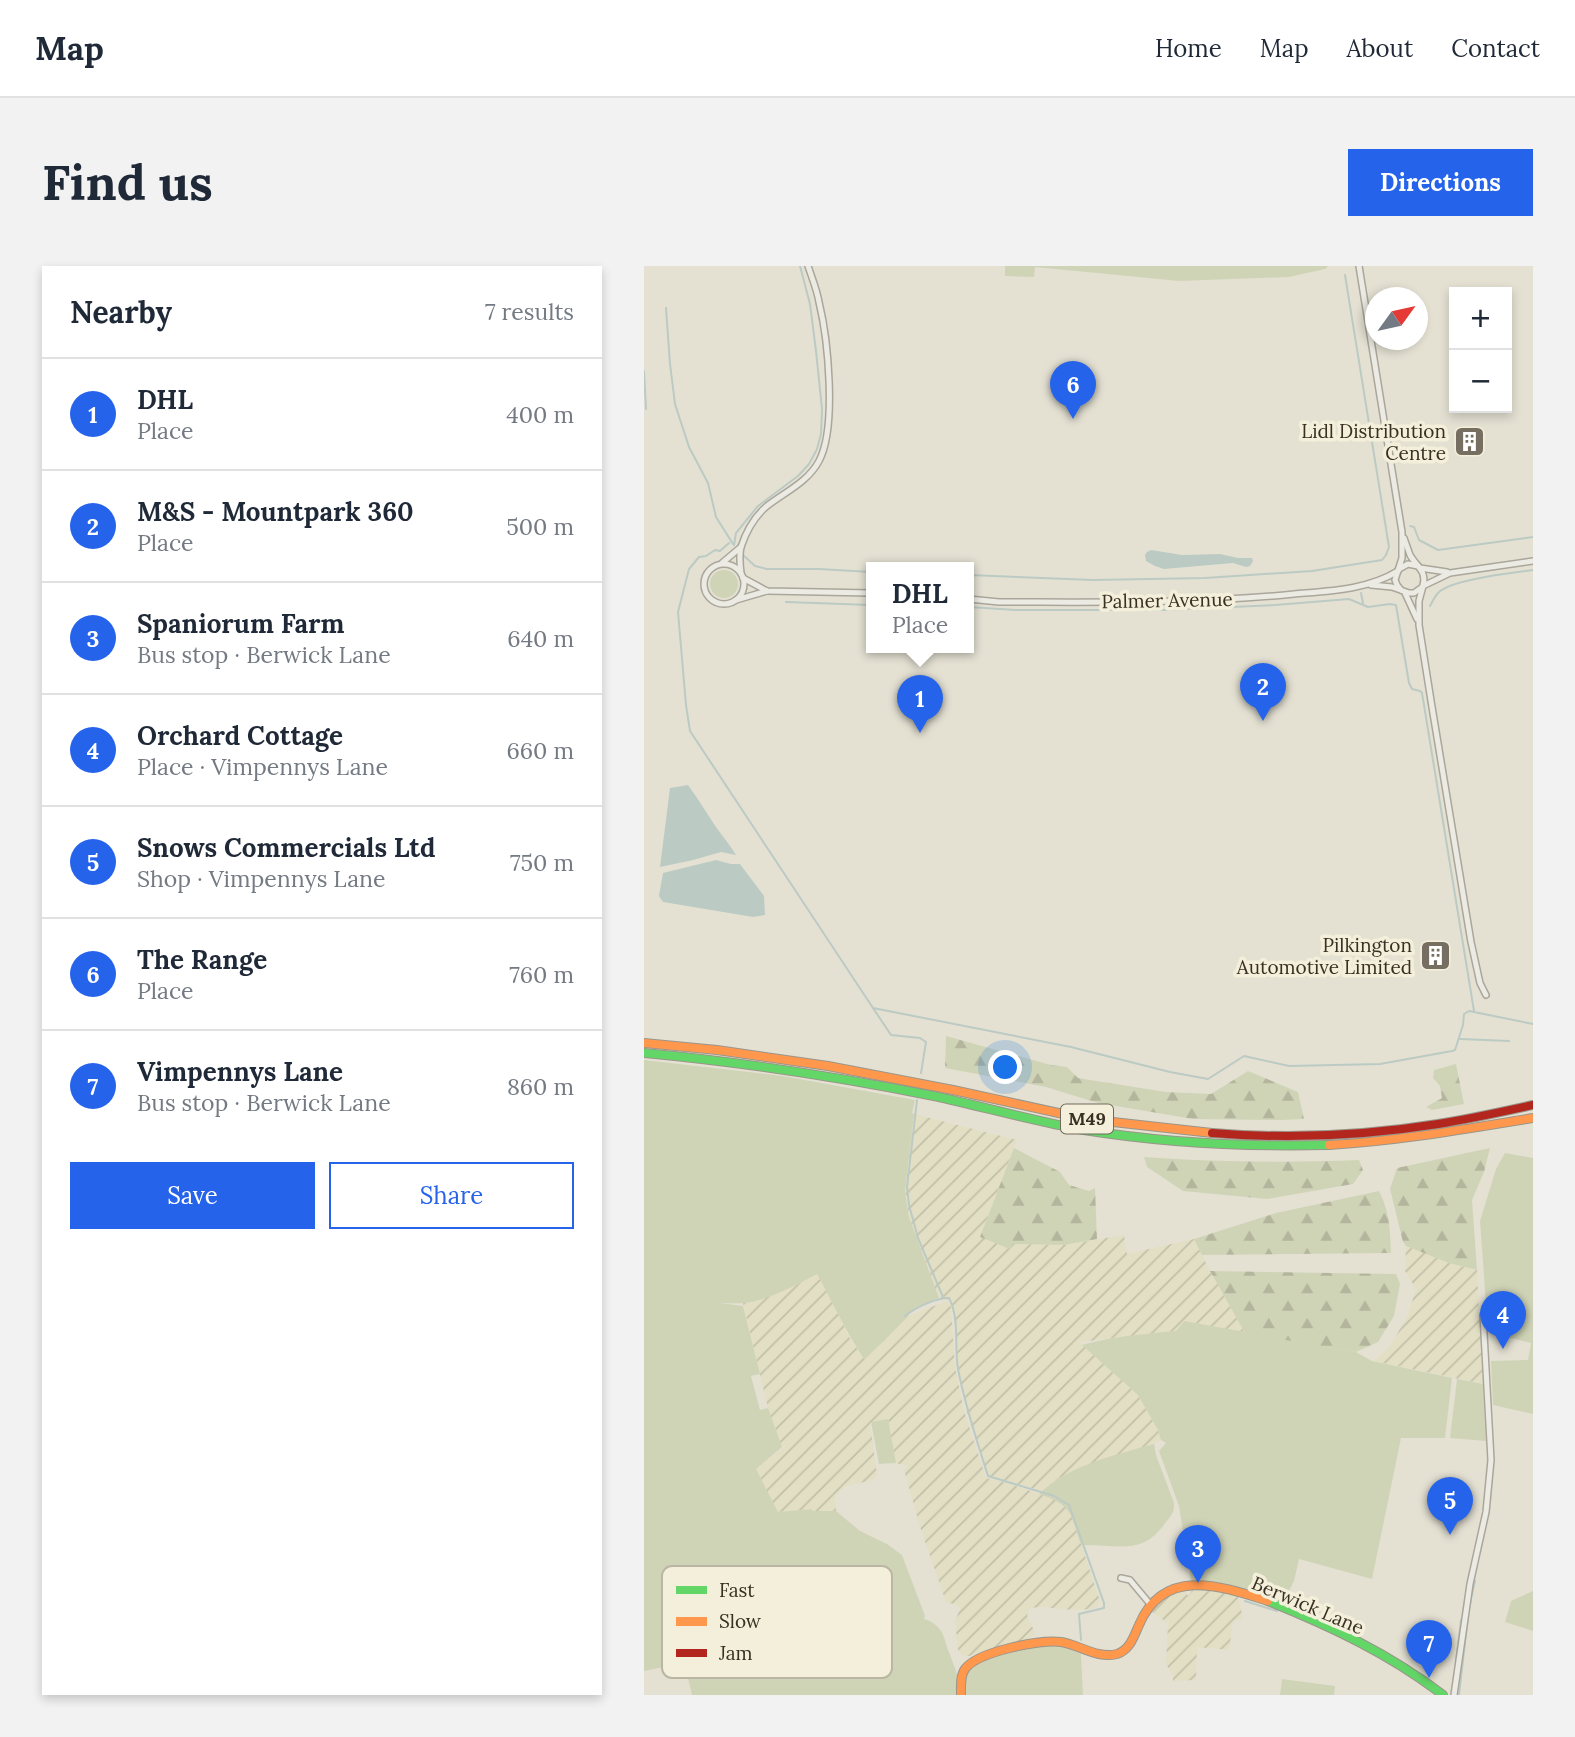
<!DOCTYPE html>
<html lang="en">
<head>
<meta charset="utf-8">
<style>
	:root { --surface:#fff; --page:#f2f2f3; --text:#1f2937; --muted:#747a83; --line:#e0e1e3; --accent:#2563eb }
	body { margin:0; font-family:Lora,serif; background:var(--page); color:var(--text) }
	.controls { position:absolute; right:21px; top:21px; display:grid; overflow:hidden; border-radius:0px; box-shadow:0 4px 10px #0003 }
	.controls button { width:63px; height:63px; display:grid; place-items:center; padding:0; border:0; border-bottom:2px solid var(--line); background:var(--surface); color:var(--text); font:35px sans-serif }
	.compass { position:absolute; left:721px; top:21px; width:63px; height:63px; border-radius:50%; background:var(--surface); box-shadow:0 4px 10px #0003; rotate:57deg }
	.you { position:absolute; left:362px; top:802px; width:24px; height:24px; margin:-18px; border:5px solid #fff; border-radius:50%; background:#1a73e8; box-shadow:0 0 0 10px #1a73e833 }
	.badge { display:grid; place-items:center; width:46px; height:46px; border-radius:50%; background:var(--accent); color:#fff; font-size:23px; font-weight:700 }
	.pin { position:absolute; translate:-50% -58px; filter:drop-shadow(0 2px 4px #0008) }
	.pin::after { content:''; position:absolute; top:37px; width:24px; height:21px; background:inherit; clip-path:polygon(0 0,100% 0,50% 100%) }
	.popup { position:absolute; left:222px; top:296px; width:108px; height:91px; box-sizing:border-box; display:grid; place-content:center; border-radius:0px; background:var(--surface); filter:drop-shadow(0 2px 5px #0005); font-size:23px; white-space:nowrap; color:var(--muted) }
	.popup b { font-size:26px; color:var(--text) }
	.popup::after { content:''; position:absolute; left:50%; top:100%; margin-left:-14px; border:14px solid transparent; border-top-color:var(--surface) }
	.list { margin:0; padding:0; list-style:none }
	h2 { display:flex; justify-content:space-between; align-items:center; height:91px; margin:0; padding:0 28px; font-size:30px }
	h2 small { font-size:23px; font-weight:400; color:var(--muted) }
	.list li { display:grid; grid-template-columns:46px 1fr auto; gap:21px; align-items:center; box-sizing:border-box; height:112px; padding:0 28px; border-top:2px solid var(--line) }
	.list b { display:block; font-size:26px; white-space:nowrap }
	.list p { margin:0; font-size:23px; white-space:nowrap; color:var(--muted) }
	.list em { font-size:23px; font-style:normal; color:var(--muted) }
	.actions { display:flex; gap:14px; padding:21px 28px }
	.actions a { flex:1; padding:16px 0; border:2px solid var(--accent); border-radius:0px; text-align:center; font-size:24px; color:var(--accent) }
	.actions .main { background:var(--accent); color:#fff }
	.map { position:relative; flex:none; width:889px; height:1429px; overflow:hidden; border-radius:0px }
	header { display:flex; align-items:center; gap:42px; box-sizing:border-box; height:98px; padding:0 35px; background:var(--surface); border-bottom:2px solid var(--line) }
	header strong { font-size:33px }
	nav { display:flex; gap:38px; margin-inline-start:auto; font-size:24px }
	.intro { display:flex; align-items:center; justify-content:space-between; box-sizing:border-box; height:168px; padding:0 42px }
	h1 { margin:0; font-size:49px }
	.button { padding:18px 32px; border-radius:0px; background:var(--accent); color:#fff; font-size:24px; font-weight:700 }
	main { display:flex; gap:42px; padding:0 42px }
	aside { flex:1; background:var(--surface); border-radius:0px; box-shadow:0 4px 10px #0003 }
	.map>svg:first-child { display:block }
	.farmland { fill:url(#farmland-furrows) }
	.green { fill:#d0d4b7 }
	.forest { fill:url(#forest-firs) }
	.water { fill:#bccac4 }
	.lines { fill:none; stroke-linecap:round; stroke-linejoin:round }
	.stream { stroke:#bccac4; stroke-width:2 }
	.street-casing { stroke:#aaa69b; stroke-width:8 }
	.fast-casing { stroke:#9a968b; stroke-width:10 }
	.slow-casing { stroke:#9a968b; stroke-width:10 }
	.jam-casing { stroke:#9a968b; stroke-width:10 }
	.street { stroke:#ecebe3; stroke-width:5 }
	.fast { stroke:#63d668; stroke-width:8 }
	.slow { stroke:#ff974d; stroke-width:8 }
	.jam { stroke:#b3261e; stroke-width:8 }
	.labels { text-anchor:middle; stroke-width:7; stroke-linejoin:round; paint-order:stroke }
	.shield { fill:#f3efda; stroke:#71695a; stroke-width:2 }
	.shield-label { font-size:18px; font-weight:bold; fill:#393023 }
	.poi-label { font-size:19px; fill:#393023; stroke:#f3efda; text-anchor:end }
	.street-label { font-size:19px; fill:#393023; stroke:#f3efda }
	.key { fill:#f3efda; stroke:#bbb6a3; stroke-width:2 }
	.key-label { font-size:19px; fill:#393023 }
</style>
</head>
<body>
<header>
<strong>Map</strong>
<nav><a>Home</a><a>Map</a><a>About</a><a>Contact</a></nav>
</header>
<div class="intro"><h1>Find us</h1><a class="button">Directions</a></div>
<main>
<aside>
<h2>Nearby<small>7 results</small></h2>
<ul class="list">
<li><span class="badge">1</span><div><b>DHL</b><p>Place</p></div><em>400 m</em></li>
<li><span class="badge">2</span><div><b>M&amp;S - Mountpark 360</b><p>Place</p></div><em>500 m</em></li>
<li><span class="badge">3</span><div><b>Spaniorum Farm</b><p>Bus stop · Berwick Lane</p></div><em>640 m</em></li>
<li><span class="badge">4</span><div><b>Orchard Cottage</b><p>Place · Vimpennys Lane</p></div><em>660 m</em></li>
<li><span class="badge">5</span><div><b>Snows Commercials Ltd</b><p>Shop · Vimpennys Lane</p></div><em>750 m</em></li>
<li><span class="badge">6</span><div><b>The Range</b><p>Place</p></div><em>760 m</em></li>
<li><span class="badge">7</span><div><b>Vimpennys Lane</b><p>Bus stop · Berwick Lane</p></div><em>860 m</em></li>
</ul>
<div class="actions"><a class="main">Save</a><a>Share</a></div>
</aside>
<div class="map">
<svg width="889" height="1429" viewBox="0 0 889 1429">
	<defs>
		<pattern id="farmland-furrows" width="10" height="10" patternUnits="userSpaceOnUse" patternTransform="scale(1.75)"><rect width="10" height="10" fill="#e2dfc5"/><path d="M-1 1l2-2M0 10L10 0M9 11l2-2" fill="none" stroke="#c3c0a9"/></pattern>
		<pattern id="forest-firs" width="22" height="20" patternUnits="userSpaceOnUse" patternTransform="scale(1.75)"><rect width="22" height="20" fill="#d0d4b7"/><path d="M5 1l3.5 6h-7zM16 11l3.5 6h-7z" fill="#b3b69d"/></pattern>
	</defs>
	<rect width="100%" height="100%" fill="#e4e1d3"/>
	<g class="farmland">
		<path d="M270,848L373,874L336,971L369,978L420,979L480,969L483,988L550,973L566,1005L601,1067L540,1055L533,1065L435,1076L494,1129L514,1164L517,1174L510,1178L469,1190L415,1212L398,1225L344,1210L323,1147L314,1100L310,1047L307,1036L305,1032H295L265,951L261,926Z"/>
		<path d="M762,980L805,997L833,1004L839,1118L730,1095L746,1080L763,1051L772,1023L761,1005Z"/>
		<path d="M173,1008L196,1049L203,1068L220,1093L241,1074L261,1051L303,1035L307,1041L311,1101L320,1145L342,1212L360,1216L395,1228L408,1232L423,1241L426,1245L456,1335L454,1340L448,1343L429,1344L398,1341L386,1342L383,1349L391,1367L387,1372L325,1390H318L314,1384L311,1355L316,1343L313,1339L302,1336L277,1264L260,1204L264,1200L252,1197L244,1153L226,1157L233,1209L229,1214L202,1220L191,1231L192,1245H168L167,1243L134,1246L111,1203L143,1179L138,1181L124,1142L99,1037L114,1034L150,1020Z"/>
		<path d="M549,1323L593,1328L599,1352L589,1355L585,1384L553,1381L552,1414L529,1415V1410L522,1398L524,1357L505,1344L510,1338L522,1328L541,1324L543,1329H545Z"/>
	</g>
	<g class="green">
		<path d="M361,0H684L681,3L645,11L535,15L391,1L390,11L361,10Z"/>
		<circle cx="80" cy="318" r="14"/>
		<path d="M0,794L139,810L271,834L268,847L270,848L261,926L265,951L295,1032L271,1042L241,1074L220,1093C202,1066 189,1037 173,1008C152,1019 123,1035 99,1037C92,1038 84,1037 76,1037L99,1040L116,1108L107,1110L116,1144L124,1142L138,1181L112,1203L134,1246L168,1243V1245H192L216,1265L243,1278L258,1289L281,1350L280,1353C301,1360 299,1372 306,1389C313,1408 315,1408 313,1429H48L42,1403L37,1395L15,1402L0,1405Z"/>
		<path d="M861,887L889,892V1148L849,1139L847,1095L884,1094L887,1077L844,1066L836,955L852,903Z"/>
		<path d="M540,1055L712,1086L728,1095L808,1112L801,1172H757L728,1313L655,1293L650,1315L639,1337C609,1325 580,1315 547,1315L535,1240L515,1185L522,1177L517,1174L514,1164L494,1129L438,1079C469,1070 501,1068 532,1065Z"/>
		<path d="M813,1113L839,1118L842,1175L806,1172Z"/>
		<path d="M244,1153L252,1197L235,1198L227,1156Z"/>
		<path d="M510,1178L512,1189L530,1237C531,1245 527,1250 522,1256C498,1291 474,1278 437,1279C426,1247 430,1240 395,1228C425,1199 471,1189 510,1178Z"/>
		<path d="M889,1325V1365L861,1356L867,1335Z"/>
		<path d="M398,1379H416L437,1388L439,1429H320C321,1422 320,1412 324,1406C332,1391 380,1383 398,1379Z"/>
		<path d="M638,1413L691,1420L690,1429H636Z"/>
	</g>
	<g class="forest">
		<path d="M302,770L407,799L423,801L434,812L522,826L567,828L604,805L654,826L660,853L637,854L549,853L454,837L402,821L301,802Z"/>
		<path d="M812,798L820,838L788,844L782,841L798,832L796,820L789,812L790,804Z"/>
		<path d="M370,882L416,906L425,919L445,925L451,922L453,973L420,979L369,978L366,983L336,971Z"/>
		<path d="M846,882L840,906L828,934L833,1004L805,997L762,980L759,976L746,923L753,902Z"/>
		<path d="M500,891C572,896 643,897 715,894L719,904L709,918L623,933L539,925L503,901Z"/>
		<path d="M735,925C746,947 746,963 747,987L558,989L550,973L632,947Z"/>
		<path d="M566,1005L752,1008L756,1018L750,1050L734,1076L712,1086L601,1067Z"/>
	</g>
	<g class="water">
		<path d="M507,284L538,289L576,288L594,292H608L609,295L606,300L602,301L589,297L520,303L511,300L502,295L501,289L503,286Z"/>
		<path d="M44,519C52,530 59,541 66,552C74,565 84,576 92,589L77,586L49,594L16,601L26,522Z"/>
		<path d="M72,594L87,598H96L120,630L121,649L109,651L19,636L15,630L19,607Z"/>
	</g>
	<g class="lines">
		<g class="stream">
			<path d="M22,42L26,98L31,138L45,181L64,217L72,251L89,278"/>
			<path d="M0,105L2,143"/>
			<path d="M766,260L770,261L775,274L794,284L889,271"/>
			<path d="M85,277L76,285L71,284L62,290L55,291L45,303L34,346L42,439L46,465L229,742L427,781L526,806L564,813L600,790L645,800L736,798L808,785L811,784L819,759L820,748L825,745L889,758"/>
			<path d="M90,279L92,267L114,240L154,210L165,198L173,183L177,168L178,143L172,85L166,38L156,0"/>
			<path d="M99,289L111,300L123,303H175L227,306"/>
			<path d="M325,309L449,314L561,312L668,305L738,294L742,289L745,281L701,9"/>
			<path d="M717,327L719,337"/>
			<path d="M142,336L227,339"/>
			<path d="M786,340C788,336 791,330 795,326C809,313 869,307 889,304"/>
			<path d="M325,341L372,344H519L631,339L705,333L724,341L746,338L752,339L765,417L768,423L776,425L778,427L830,745"/>
			<path d="M229,742L247,769L276,772L282,776L277,807"/>
			<path d="M816,773L865,775"/>
			<path d="M273,834L263,921L265,939L274,972L299,1031"/>
			<path d="M261,1050C272,1041 292,1032 305,1032C316,1053 310,1081 314,1103C321,1140 333,1175 344,1210L410,1230L425,1239L460,1337V1342L435,1348L437,1374"/>
			<path d="M601,1335L633,1345"/>
			<path d="M810,1412L817,1354"/>
			<path d="M815,1429L825,1342L831,1315"/>
		</g>
		<defs>
			<g id="street">
				<path d="M715,0L758,266V292L751,314L753,319L757,324"/>
				<path d="M760,272C762,278 764,283 766,289C772,300 783,305 779,319"/>
				<path d="M78,297L97,281"/>
				<circle cx="80" cy="318" r="20"/>
				<path d="M776,302L803,306"/>
				<path d="M755,303L764,298L774,300"/>
				<path d="M97,307C96,299 95,289 97,281C102,266 111,250 123,240C141,226 164,216 175,195C193,161 184,73 175,36C173,24 168,12 164,0"/>
				<path d="M99,312L123,325L227,327"/>
				<path d="M727,319L748,321L765,327H770L777,322"/>
				<path d="M761,327L773,353"/>
				<path d="M325,333L355,336C453,336 552,338 650,328C685,325 723,324 754,305"/>
				<path d="M92,334L123,325"/>
				<path d="M842,729L836,717L827,676L788,441L775,359V335L779,320L806,307L889,295"/>
				<path d="M477,1312L486,1314L506,1338"/>
				<path d="M810,1429L826,1318L842,1246L847,1194L839,1049"/>
			</g>
			<g id="fast">
				<path d="M0,787C97,796 194,811 290,830C340,841 390,855 440,864C521,877 603,881 685,879"/>
				<path d="M624,1335C686,1360 746,1388 799,1429"/>
			</g>
			<g id="slow">
				<path d="M0,777L73,784L184,800L309,824L442,853L568,867"/>
				<path d="M685,879C754,875 821,863 889,852"/>
				<path d="M317,1429C317,1421 316,1410 321,1403C333,1386 396,1373 417,1376C436,1379 453,1393 473,1388C486,1384 490,1370 495,1359C520,1300 577,1320 624,1335"/>
			</g>
			<path id="jam" d="M568,867C643,873 719,870 794,858C826,853 857,846 889,839"/>
		</defs>
		<use href="#street" class="street-casing"/>
		<use href="#fast" class="fast-casing"/>
		<use href="#slow" class="slow-casing"/>
		<use href="#jam" class="jam-casing"/>
		<use href="#street" class="street"/>
		<use href="#fast" class="fast"/>
		<use href="#slow" class="slow"/>
		<use href="#jam" class="jam"/>
	</g>
	<defs>
		<symbol id="building-square" viewBox="-11 -11 22 22"><rect x="-9" y="-9" width="18" height="18" rx="4" fill="#756e61" stroke="#f3efda"/><path d="M-4-6H4V6H1V3H-1V6H-4ZM-2.5-4.3h1.7v1.8h-1.7ZM.8-4.3h1.7v1.8H.8ZM-2.5-1h1.7V.8h-1.7ZM.8-1h1.7V.8H.8Z" fill="#fff"/></symbol>
	</defs>
	<g fill-rule="evenodd">
		<use href="#building-square" x="808" y="158" width="35" height="35"/>
		<use href="#building-square" x="774" y="672" width="35" height="35"/>
	</g>
	<g class="labels">
		<rect class="shield" x="417" y="838.5" width="52" height="29" rx="5"/>
		<g class="shield-label">
			<text x="443" y="859">M49</text>
		</g>
		<g class="poi-label">
			<text x="802" y="172">Lidl Distribution<tspan x="802" dy="22">Centre</tspan></text>
			<text x="768" y="686">Pilkington<tspan x="768" dy="22">Automotive Limited</tspan></text>
		</g>
		<g class="street-label">
			<text transform="translate(523 334) rotate(-1)" y="7">Palmer Avenue</text>
			<text transform="translate(664 1339) rotate(23)" y="7">Berwick Lane</text>
		</g>
	</g>
	<rect x="18" y="1300" width="230" height="112" rx="10" class="key"/>
	<rect x="32" y="1320" width="31" height="8" fill="#63d668"/>
	<rect x="32" y="1351" width="31" height="9" fill="#ff974d"/>
	<rect x="32" y="1383" width="31" height="8" fill="#b3261e"/>
	<g class="key-label">
		<text x="75" y="1331">Fast</text>
		<text x="75" y="1362">Slow</text>
		<text x="75" y="1394">Jam</text>
	</g>
</svg>
<div class="controls">
<button>+</button>
<button>−</button>
</div>
<svg class="compass" viewBox="-18 -18 36 36"><path d="M0-13l5 13h-10z" fill="#e53935"/><path d="M0 13l5-13h-10z" fill="#747a83"/></svg>
<div class="you"></div>
<div class="pin badge" style="left:276px;top:467px">1</div>
<div class="popup"><b>DHL</b>Place</div>
<div class="pin badge" style="left:619px;top:455px">2</div>
<div class="pin badge" style="left:554px;top:1317px">3</div>
<div class="pin badge" style="left:859px;top:1083px">4</div>
<div class="pin badge" style="left:806px;top:1269px">5</div>
<div class="pin badge" style="left:429px;top:153px">6</div>
<div class="pin badge" style="left:785px;top:1412px">7</div>
</div>
</main>
</body>
</html>
